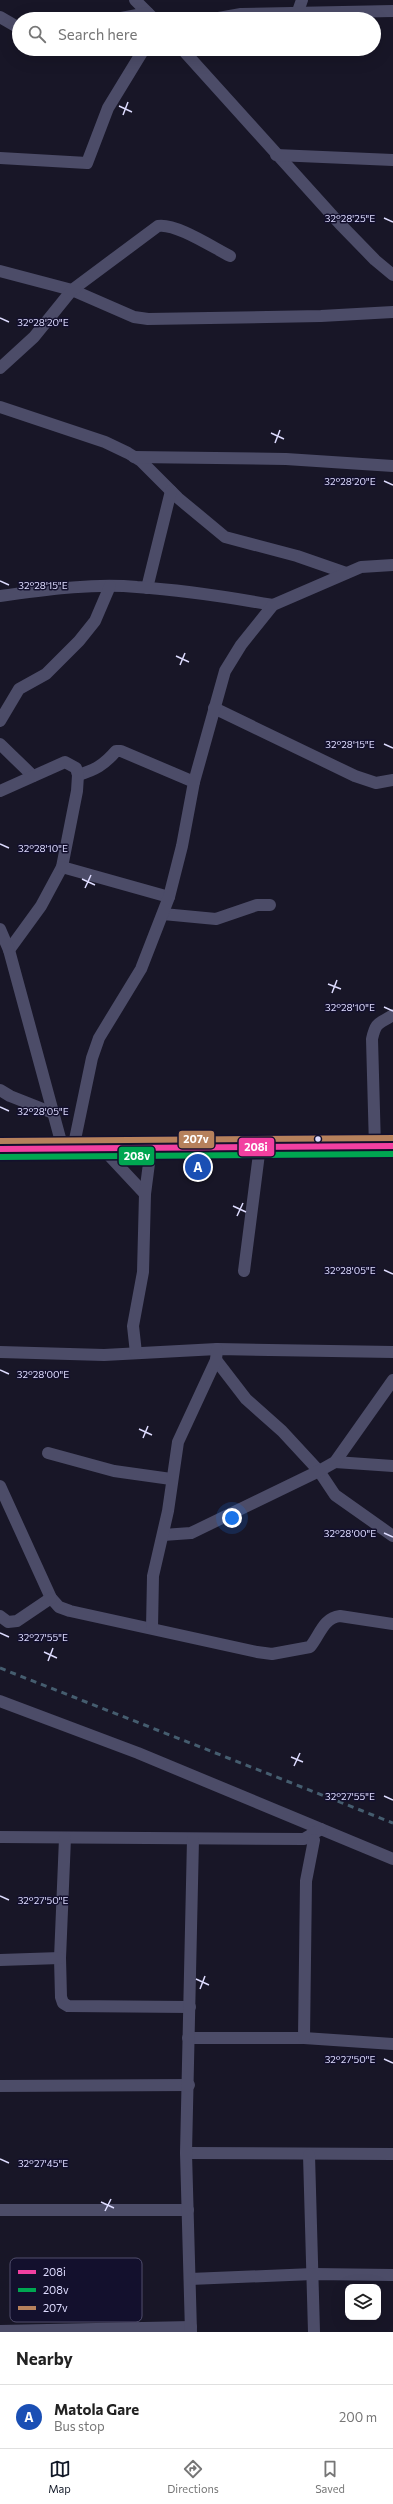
<!DOCTYPE html>
<html lang="en">
<head>
<meta charset="utf-8">
<style>
	:root { --surface:#fff; --page:#f2f2f2; --text:#222; --muted:#767676; --line:#e0e0e0; --accent:#111827 }
	body { margin:0; font-family:Commissioner,sans-serif; background:var(--page); color:var(--text) }
	.controls { position:absolute; right:12px; bottom:12px; display:grid; overflow:hidden; border-radius:8px; box-shadow:0 4px 16px #0002 }
	.controls button { width:36px; height:36px; display:grid; place-items:center; padding:0; border:0; border-bottom:1px solid var(--line); background:var(--surface); color:var(--text); font:20px sans-serif }
	.you { position:absolute; left:232px; top:1518px; width:14px; height:14px; margin:-10px; border:3px solid #fff; border-radius:50%; background:#1a73e8; box-shadow:0 0 0 6px #1a73e833 }
	.badge { display:grid; place-items:center; width:26px; height:26px; border-radius:50%; background:var(--accent); color:#fff; font-size:13px; font-weight:700 }
	.pin { position:absolute; translate:-50% -50%; border:2px solid #fff; box-shadow:0 1px 4px #0006 }
	.list { margin:0; padding:0; list-style:none }
	h2 { display:flex; justify-content:space-between; align-items:center; height:52px; margin:0; padding:0 16px; font-size:17px }
	h2 small { font-size:13px; font-weight:400; color:var(--muted) }
	.list li { display:grid; grid-template-columns:26px 1fr auto; gap:12px; align-items:center; box-sizing:border-box; height:64px; padding:0 16px; border-top:1px solid var(--line) }
	.list b { display:block; font-size:15px; white-space:nowrap }
	.list p { margin:0; font-size:13px; white-space:nowrap; color:var(--muted) }
	.list em { font-size:13px; font-style:normal; color:var(--muted) }
	.icon { flex:none; width:22px; height:22px; fill:none; stroke:currentColor; stroke-width:2; stroke-linecap:round; stroke-linejoin:round }
	.map { position:relative; flex:none; width:393px; height:2332px; overflow:hidden }
	.search { position:absolute; background:var(--surface); box-shadow:0 4px 16px #0002; left:12px; right:12px; top:12px; height:44px; display:flex; align-items:center; gap:10px; box-sizing:border-box; padding:0 14px; border-radius:22px; color:var(--muted); font-size:15px }
	.sheet { height:116px; background:var(--surface) }
	nav { display:flex; justify-content:space-around; align-items:center; box-sizing:border-box; height:56px; border-top:1px solid var(--line); background:var(--surface); font-size:11px; color:var(--muted) }
	nav a { display:grid; justify-items:center; gap:2px }
	nav .on { color:var(--accent) }
	.map>svg:first-child { display:block }
	.lines { fill:none; stroke-linecap:round; stroke-linejoin:round }
	.minor { stroke:#4c4c68; stroke-width:12 }
	.rail { stroke:#455d6f; stroke-width:3; stroke-dasharray:6 5; stroke-linecap:butt }
	.bus-1-casing { stroke:#13102d; stroke-width:9 }
	.bus-2-casing { stroke:#13102d; stroke-width:9 }
	.bus-3-casing { stroke:#13102d; stroke-width:9 }
	.bus-1 { stroke:#f240a1; stroke-width:6 }
	.bus-2 { stroke:#00a651; stroke-width:6 }
	.bus-3 { stroke:#b6815c; stroke-width:6 }
	.ticks { fill:none; stroke:#dedcff; stroke-width:1.5 }
	.bus-dot { fill:#dedcff; stroke:#13102d; stroke-width:1.5 }
	.key { fill:#13102d; stroke:#504d6c; stroke-width:1 }
	.key-label { font-size:11px; fill:#dedcff }
	.ticks-label { font-size:10px; text-anchor:middle; fill:#dedcff; stroke:#13102d; stroke-width:3; stroke-linejoin:round; paint-order:stroke }
	.line-badge { stroke:#13102d; stroke-width:1.5 }
	.badge-label { font-size:11px; text-anchor:middle; font-weight:bold; fill:#fff }
</style>
</head>
<body>
<div class="map">
<svg width="393" height="2332" viewBox="0 0 393 2332">
	<rect width="100%" height="100%" fill="#181627"/>
	<g class="lines">
		<g class="minor">
			<path d="M135,0L154,19"/>
			<path d="M297,14L302,0"/>
			<path d="M0,17L19,28"/>
			<path d="M116,19L148,13"/>
			<path d="M213,19L241,14L393,11"/>
			<path d="M182,49L340,224L375,260L393,275"/>
			<path d="M276,155L393,160"/>
			<path d="M0,158L87,163L108,108L144,49"/>
			<path d="M0,271L72,290L134,317L148,319L321,316L393,312"/>
			<path d="M0,368L34,337L72,290L158,226C176,223 212,247 230,256"/>
			<path d="M0,407L105,442L128,453L141,461L178,498L225,537L297,556L346,573"/>
			<path d="M134,457L286,459L393,466"/>
			<path d="M147,588L171,491"/>
			<path d="M0,596C45,590 92,583 137,587C183,590 228,597 273,605"/>
			<path d="M214,708L355,776L376,783L393,780"/>
			<path d="M0,721L19,689L46,674L79,641L95,621L110,586"/>
			<path d="M0,744L33,776"/>
			<path d="M78,775C95,770 104,765 116,751H121L194,782"/>
			<path d="M0,791L65,762L76,768L78,775L77,791L62,867L41,906L9,950"/>
			<path d="M62,867L169,897"/>
			<path d="M163,914L216,919L257,905H270"/>
			<path d="M0,929L9,950L63,1149"/>
			<path d="M0,1090L10,1096L53,1113"/>
			<path d="M375,1147L372,1039C376,1021 379,1024 393,1015"/>
			<path d="M102,1148L145,1194"/>
			<path d="M0,1149L393,1146"/>
			<path d="M73,1149L92,1058L99,1038L141,969L169,897L182,846L194,782L225,671L241,645L273,605L361,567L393,565"/>
			<path d="M244,1271L260,1146"/>
			<path d="M0,1352L104,1355L217,1349L393,1352"/>
			<path d="M136,1353L133,1326L143,1272L145,1194L151,1148"/>
			<path d="M216,1360L246,1399L282,1431L319,1471L335,1495L393,1536"/>
			<path d="M48,1453L114,1471L171,1479"/>
			<path d="M335,1462L393,1466"/>
			<path d="M0,1486L51,1598L59,1607L70,1611L257,1652L272,1654L310,1647C320,1635 323,1618 340,1616L393,1624"/>
			<path d="M163,1535L191,1533L319,1471L335,1462L393,1380"/>
			<path d="M0,1616L8,1622L17,1621L51,1598"/>
			<path d="M152,1628L153,1576L168,1511L178,1442L216,1360L217,1349"/>
			<path d="M0,1701L138,1753L393,1859"/>
			<path d="M0,1837L304,1839L321,1829"/>
			<path d="M65,1838L60,1958L61,1997L63,2003L68,2006L190,2007"/>
			<path d="M0,1960L60,1958"/>
			<path d="M188,2038H304L393,2044"/>
			<path d="M304,2038L306,1881L314,1840"/>
			<path d="M0,2086L189,2085"/>
			<path d="M186,2153L393,2154"/>
			<path d="M309,2155L314,2332"/>
			<path d="M0,2210H188"/>
			<path d="M190,2279L313,2274L393,2275"/>
			<path d="M0,2331L191,2327"/>
			<path d="M191,2332L186,2153L193,1839"/>
		</g>
		<path class="rail" d="M0,1668L393,1823"/>
		<defs>
			<path id="bus-1" d="M0,1149L393,1146"/>
			<path id="bus-2" d="M0,1157L393,1154"/>
			<path id="bus-3" d="M0,1141L393,1138"/>
		</defs>
		<use href="#bus-1" class="bus-1-casing"/>
		<use href="#bus-2" class="bus-2-casing"/>
		<use href="#bus-3" class="bus-3-casing"/>
		<use href="#bus-1" class="bus-1"/>
		<use href="#bus-2" class="bus-2"/>
		<use href="#bus-3" class="bus-3"/>
	</g>
	<path class="ticks" d="M119,106L132,112M123,115L128,102M384,218L393,222M0,318L9,322M271,433L284,439M275,443L280,430M384,481L393,485M0,581L9,585M176,656L189,662M180,665L185,653M384,744L393,748M0,844L9,848M82,879L95,885M85,888L91,875M328,984L341,989M332,993L337,980M384,1007L393,1011M0,1107L9,1111M233,1206L246,1212M237,1216L243,1203M384,1270L393,1274M0,1370L9,1374M139,1429L152,1435M143,1438L148,1426M384,1533L393,1537M0,1633L9,1637M44,1652L57,1658M48,1661L53,1648M291,1757L303,1762M294,1766L300,1753M384,1796L393,1800M0,1896L9,1900M196,1979L209,1985M200,1989L205,1976M384,2059L393,2063M0,2159L9,2163M101,2202L114,2208M105,2211L111,2199"/>
	<circle class="bus-dot" cx="318" cy="1139" r="3.5"/>
	<rect x="10" y="2258" width="132" height="64" rx="6" class="key"/>
	<rect x="18" y="2270" width="18" height="4" fill="#f240a1"/>
	<rect x="18" y="2288" width="18" height="4" fill="#00a651"/>
	<rect x="18" y="2306" width="18" height="4" fill="#b6815c"/>
	<g class="key-label">
		<text x="43" y="2276">208i</text>
		<text x="43" y="2294">208v</text>
		<text x="43" y="2312">207v</text>
	</g>
	<g class="ticks-label">
		<text x="350" y="222">32°28'25"E</text>
		<text x="43" y="326">32°28'20"E</text>
		<text x="350" y="485">32°28'20"E</text>
		<text x="43" y="589">32°28'15"E</text>
		<text x="350" y="748">32°28'15"E</text>
		<text x="43" y="852">32°28'10"E</text>
		<text x="350" y="1011">32°28'10"E</text>
		<text x="43" y="1115">32°28'05"E</text>
		<text x="350" y="1274">32°28'05"E</text>
		<text x="43" y="1378">32°28'00"E</text>
		<text x="350" y="1537">32°28'00"E</text>
		<text x="43" y="1641">32°27'55"E</text>
		<text x="350" y="1800">32°27'55"E</text>
		<text x="43" y="1904">32°27'50"E</text>
		<text x="350" y="2063">32°27'50"E</text>
		<text x="43" y="2167">32°27'45"E</text>
	</g>
	<g class="line-badge">
		<rect x="178" y="1130" width="37" height="19" rx="4" fill="#b6815c"/>
		<rect x="238" y="1137" width="37" height="20" rx="4" fill="#f240a1"/>
		<rect x="118" y="1146" width="37" height="20" rx="4" fill="#00a651"/>
	</g>
	<g class="badge-label">
		<text x="196" y="1143">207v</text>
		<text x="256" y="1151">208i</text>
		<text x="137" y="1160">208v</text>
	</g>
</svg>
<div class="controls">
<button><svg class="icon" aria-label="layers" viewBox="0 0 24 24"><path d="M12 4l9 5-9 5-9-5zM3 14l9 5 9-5"/></svg></button>
</div>
<div class="you"></div>
<div class="pin badge" style="left:198px;top:1167px;background:#1a4fb4">A</div>
<div class="search"><svg class="icon" aria-label="search" viewBox="0 0 24 24"><circle cx="10" cy="10" r="6"/><path d="M15 15l6 6"/></svg>Search here</div>
</div>
<section class="sheet">
<h2>Nearby<small></small></h2>
<ul class="list">
<li><span class="badge" style="background:#1a4fb4">A</span><div><b>Matola Gare</b><p>Bus stop</p></div><em>200 m</em></li>
</ul>
</section>
<nav>
<a class="on"><svg class="icon" aria-label="map" viewBox="0 0 24 24"><path d="M3 6l6-2 6 2 6-2v14l-6 2-6-2-6 2zM9 4v14M15 6v14"/></svg>Map</a>
<a><svg class="icon" aria-label="directions" viewBox="0 0 24 24"><path d="M12 3l9 9-9 9-9-9zM9 14v-3h6M13 9l2 2-2 2"/></svg>Directions</a>
<a><svg class="icon" aria-label="saved" viewBox="0 0 24 24"><path d="M7 4h10v16l-5-4-5 4z"/></svg>Saved</a>
</nav>
</body>
</html>
